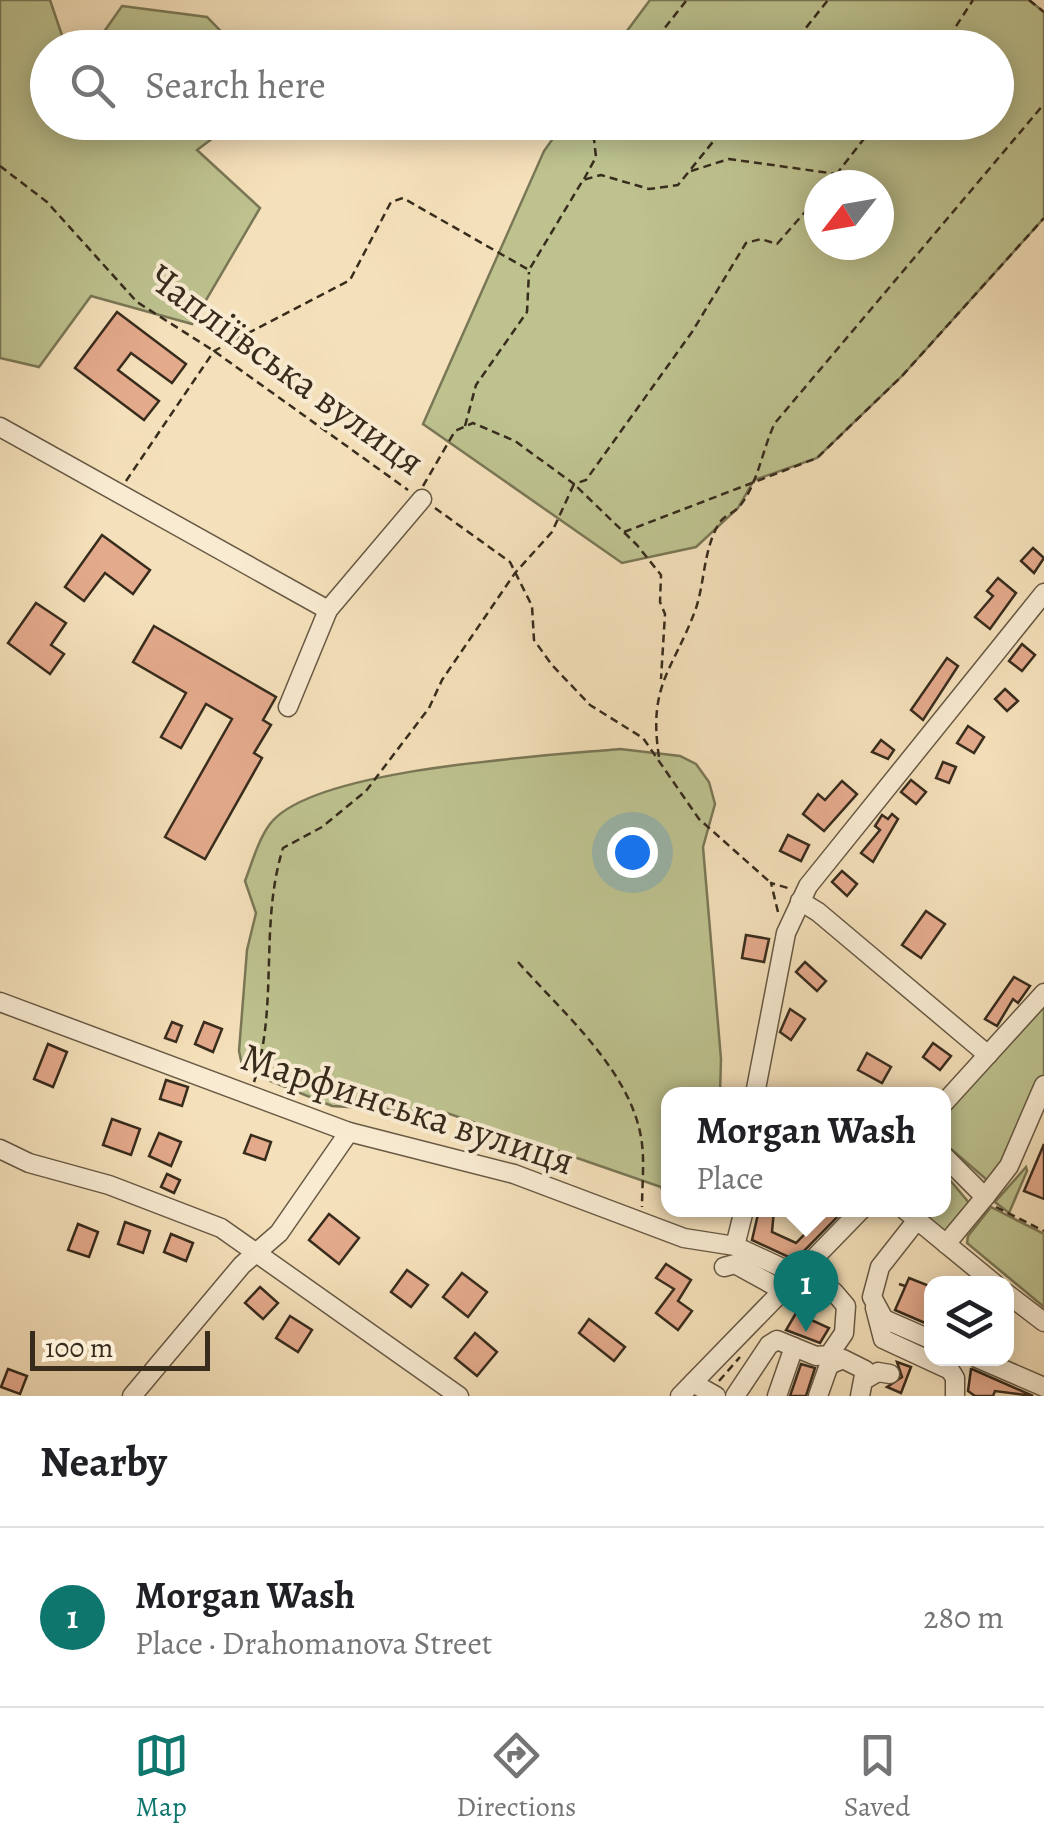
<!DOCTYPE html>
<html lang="en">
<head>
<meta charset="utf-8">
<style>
	:root { --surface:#fff; --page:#f2f2f2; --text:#202124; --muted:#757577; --line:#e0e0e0; --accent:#0f766e }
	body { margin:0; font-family:Alegreya,serif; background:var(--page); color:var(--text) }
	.controls { position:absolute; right:30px; bottom:30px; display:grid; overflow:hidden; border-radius:20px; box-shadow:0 5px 25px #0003 }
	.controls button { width:90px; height:90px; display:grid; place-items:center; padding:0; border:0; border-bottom:2px solid var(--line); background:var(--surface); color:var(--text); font:50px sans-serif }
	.compass { position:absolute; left:804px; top:170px; width:90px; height:90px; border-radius:50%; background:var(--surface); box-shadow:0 5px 25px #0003; rotate:239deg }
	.scale { position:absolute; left:30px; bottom:25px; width:180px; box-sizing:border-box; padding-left:10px; border:5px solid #382c1d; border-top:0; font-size:28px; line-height:35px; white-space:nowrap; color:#382c1d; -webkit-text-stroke:8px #f8ebd2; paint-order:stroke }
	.you { position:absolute; left:632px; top:852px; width:35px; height:35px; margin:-25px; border:8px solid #fff; border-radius:50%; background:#1a73e8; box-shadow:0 0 0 15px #1a73e833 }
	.badge { display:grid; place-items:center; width:65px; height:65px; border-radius:50%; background:var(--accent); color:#fff; font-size:32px; font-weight:700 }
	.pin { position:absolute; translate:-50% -82px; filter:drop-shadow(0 2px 5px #0008) }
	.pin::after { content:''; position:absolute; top:52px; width:35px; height:30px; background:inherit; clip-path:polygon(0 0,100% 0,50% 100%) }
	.popup { position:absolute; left:661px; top:1087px; width:290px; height:130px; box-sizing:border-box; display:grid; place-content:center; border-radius:20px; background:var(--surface); filter:drop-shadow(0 2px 8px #0005); font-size:32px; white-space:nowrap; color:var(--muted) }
	.popup b { font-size:38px; color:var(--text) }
	.popup::after { content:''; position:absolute; left:50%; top:100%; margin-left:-20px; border:20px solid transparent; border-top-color:var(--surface) }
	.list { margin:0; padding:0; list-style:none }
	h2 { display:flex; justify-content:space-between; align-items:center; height:130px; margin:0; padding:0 40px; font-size:42px }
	h2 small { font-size:32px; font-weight:400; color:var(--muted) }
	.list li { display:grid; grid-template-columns:65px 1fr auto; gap:30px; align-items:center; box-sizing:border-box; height:180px; padding:0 40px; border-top:2px solid var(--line) }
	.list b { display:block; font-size:38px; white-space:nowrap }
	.list p { margin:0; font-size:32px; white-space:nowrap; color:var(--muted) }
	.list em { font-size:32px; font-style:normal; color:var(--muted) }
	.icon { flex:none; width:55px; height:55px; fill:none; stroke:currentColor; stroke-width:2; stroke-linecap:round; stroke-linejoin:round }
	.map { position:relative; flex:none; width:1044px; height:1396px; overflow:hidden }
	.search { position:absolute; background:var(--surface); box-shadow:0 5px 25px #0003; left:30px; right:30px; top:30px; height:110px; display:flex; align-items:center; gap:25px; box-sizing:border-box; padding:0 35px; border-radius:55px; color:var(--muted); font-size:38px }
	.sheet { height:310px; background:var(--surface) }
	nav { display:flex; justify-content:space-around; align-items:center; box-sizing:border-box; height:140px; border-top:2px solid var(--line); background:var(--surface); font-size:28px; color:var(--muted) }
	nav a { display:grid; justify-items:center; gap:5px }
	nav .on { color:var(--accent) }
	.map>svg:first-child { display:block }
	.green { fill:#bdc28f; stroke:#7a7756; stroke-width:2.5; fill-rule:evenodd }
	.building { fill:#e4aa8c; stroke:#382c1d; stroke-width:2.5 }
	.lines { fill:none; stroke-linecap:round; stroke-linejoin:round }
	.minor-casing { stroke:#675944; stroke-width:21 }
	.path { stroke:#382c1d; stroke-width:2.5; stroke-dasharray:8 5; stroke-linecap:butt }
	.minor { stroke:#f8ebd2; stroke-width:18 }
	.labels { text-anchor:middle; stroke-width:8; stroke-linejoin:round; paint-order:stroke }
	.street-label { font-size:40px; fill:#382c1d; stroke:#f8ebd2 }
</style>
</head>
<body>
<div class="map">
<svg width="1044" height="1396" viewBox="0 0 1044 1396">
	<rect width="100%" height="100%" fill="#f4e0ba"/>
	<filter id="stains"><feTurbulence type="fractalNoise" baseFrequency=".002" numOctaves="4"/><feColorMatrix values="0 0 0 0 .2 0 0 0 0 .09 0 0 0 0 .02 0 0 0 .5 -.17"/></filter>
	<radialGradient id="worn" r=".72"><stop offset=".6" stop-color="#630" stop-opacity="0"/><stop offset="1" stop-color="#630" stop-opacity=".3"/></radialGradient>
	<g class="green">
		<path d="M0,0H50L66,47L48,48V122L233,123L197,150L260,208L192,324L91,296L39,367L0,358Z"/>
		<path d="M650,0H1029L1044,12V218L902,376L817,458L754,480L738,508L696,547L622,563L423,424L544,151L564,123L996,122V48L615,47ZM819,185H879V245H819Z"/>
		<path d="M122,6L207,17L236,47H109L101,36Z"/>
		<path d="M620,749L680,756L696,764L709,782L715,804L703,847L721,1059L720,1094H668V1203L661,1187L447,1113L332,1106L243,1070L239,1051L247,950L256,913L245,881C252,863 258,840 270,824C312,768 547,756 620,749Z"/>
		<path d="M1044,1007V1075L1006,1163L987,1180L944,1143V1114Z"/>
		<path d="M1026,1167L1027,1171L1009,1213L995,1202Z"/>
		<path d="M944,1173L970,1204L945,1232L917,1210H944Z"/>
		<path d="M991,1207L1044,1234V1307L967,1243L968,1236Z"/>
	</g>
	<g class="building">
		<path d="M117,312L186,364L172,383L131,353L118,370L159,401L144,420L75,368Z"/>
		<path d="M102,535L150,570L133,594L105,573L84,601L65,587Z"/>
		<path d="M1033,548L1044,558L1034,573L1021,561Z"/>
		<path d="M998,578L1016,593L990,629L975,617L993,596L987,591Z"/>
		<path d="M36,603L66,623L51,645L64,654L50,674L8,643Z"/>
		<path d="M154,626L276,697L263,720L271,725L254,753L262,758L205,859L165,837L232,719L206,704L181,748L161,737L186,693L133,662Z"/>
		<path d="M1022,644L1035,655L1022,671L1009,661Z"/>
		<path d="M947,658L958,666L923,720L911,710Z"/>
		<path d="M1005,689L1018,701L1007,711L995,699Z"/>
		<path d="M968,726L984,737L974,753L957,743Z"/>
		<path d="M881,740L894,750L888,759L872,752Z"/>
		<path d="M943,762L956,767L949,783L936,778Z"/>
		<path d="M911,780L926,792L916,804L901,792Z"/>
		<path d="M842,781L857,794L824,831L803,814L818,794L825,800Z"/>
		<path d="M892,814L898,819L873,862L861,853L880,830L875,826L882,815L888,819Z"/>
		<path d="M788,835L809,845L801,861L780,851Z"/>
		<path d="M842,871L857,884L847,896L832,882Z"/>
		<path d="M926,911L945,924L921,958L902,945Z"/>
		<path d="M746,935L769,939L764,962L742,958Z"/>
		<path d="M805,962L826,981L817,991L796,972Z"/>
		<path d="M1014,977L1030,986L1018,1003L1013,999L997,1026L985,1019Z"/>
		<path d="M790,1009L805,1019L791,1040L780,1032Z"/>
		<path d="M172,1022L182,1026L176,1042L165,1038Z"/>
		<path d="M204,1022L222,1029L213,1052L195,1044Z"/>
		<path d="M933,1043L951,1056L940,1070L923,1057Z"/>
		<path d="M48,1044L67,1052L53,1087L34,1079Z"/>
		<path d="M867,1053L891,1067L882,1083L858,1070Z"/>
		<path d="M166,1080L188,1087L182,1106L160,1099Z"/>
		<path d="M112,1119L140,1129L131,1155L103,1145Z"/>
		<path d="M159,1133L181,1142L171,1166L149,1156Z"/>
		<path d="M251,1135L271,1142L265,1160L244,1153Z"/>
		<path d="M1044,1144V1199L1024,1191Z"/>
		<path d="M167,1174L180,1180L174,1193L161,1187Z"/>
		<path d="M759,1210H774L772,1232L796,1243L828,1210H844L795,1260L752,1240Z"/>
		<path d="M329,1214L359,1238L339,1264L309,1240Z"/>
		<path d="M125,1222L150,1231L143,1253L118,1244Z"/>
		<path d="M78,1224L98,1232L89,1257L68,1250Z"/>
		<path d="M171,1234L193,1243L186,1261L164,1252Z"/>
		<path d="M666,1264L691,1280L678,1301L692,1311L678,1330L656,1313L674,1289L656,1278Z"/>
		<path d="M407,1270L428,1285L411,1307L391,1292Z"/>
		<path d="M462,1273L487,1292L468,1317L443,1297Z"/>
		<path d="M909,1278L932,1287V1326L895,1310Z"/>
		<path d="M260,1287L278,1303L263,1319L245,1303Z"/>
		<path d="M796,1313L829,1328L820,1343L786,1330Z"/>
		<path d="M290,1316L312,1330L298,1352L276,1338Z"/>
		<path d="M589,1319L625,1347L614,1361L579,1333Z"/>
		<path d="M475,1333L497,1352L477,1376L455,1358Z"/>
		<path d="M897,1362L911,1367L901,1393L887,1387L902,1377Z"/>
		<path d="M801,1364L815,1368L806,1396H790Z"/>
		<path d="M8,1369L27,1376L20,1394L1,1387Z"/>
		<path d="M971,1369H972L1033,1396L995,1391L993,1396H975L968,1391Z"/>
	</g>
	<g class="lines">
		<defs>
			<g id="minor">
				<path d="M0,427L328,610L288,707"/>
				<path d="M328,610L422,499"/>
				<path d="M800,901L818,912L988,1055"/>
				<path d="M0,1002L349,1132L514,1174L684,1238L735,1246L834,1292L846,1306L844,1333L829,1355L816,1356L794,1347"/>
				<path d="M755,1094L786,933L808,886L1044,593"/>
				<path d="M944,1103L1044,993"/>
				<path d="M0,1149L29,1163L109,1185L221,1228L459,1396"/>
				<path d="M944,1156L985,1197L946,1244"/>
				<path d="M985,1197L1009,1166L1044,1085"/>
				<path d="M905,1210L995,1284"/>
				<path d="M917,1220L880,1267L872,1297L884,1319L932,1340"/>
				<path d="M735,1246L744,1210"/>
				<path d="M724,1267L735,1264L782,1290"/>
				<path d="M1006,1293L1044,1322"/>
				<path d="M875,1308L883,1339L950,1370L955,1378V1396"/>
				<path d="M977,1358L1044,1387"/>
				<path d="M866,1379L878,1372L890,1374"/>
				<path d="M693,1383L716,1396"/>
				<path d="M132,1396L242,1265L279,1233L349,1132"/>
				<path d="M680,1396L861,1210"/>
				<path d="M735,1396L769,1345L777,1340L794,1347L777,1396"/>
				<path d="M818,1396L829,1365L843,1359L865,1370L860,1396"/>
			</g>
		</defs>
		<use href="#minor" class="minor-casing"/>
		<g class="path">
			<path d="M1029,0L1044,12"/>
			<path d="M649,48L686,1"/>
			<path d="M790,48L828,0"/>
			<path d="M942,48L973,0"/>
			<path d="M0,166L47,202L137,302L214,351L408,490"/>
			<path d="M691,171L729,159L837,174"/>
			<path d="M584,179L596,157L592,122"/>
			<path d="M828,185L877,122"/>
			<path d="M465,426L476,385L527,312L529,272"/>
			<path d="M126,481L214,351L350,280L391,202L403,198L529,270L583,180L601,175L649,189L678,185L729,122"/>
			<path d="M423,486L455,431L473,423L515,441L574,484L586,480L692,332L746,243L761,239L777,244L819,196"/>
			<path d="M435,508L510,562L532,606L534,640L552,665L590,705L643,738L699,819L771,883"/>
			<path d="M624,532L817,458L902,376L1044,218"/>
			<path d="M659,757C648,685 672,672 695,611C705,584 703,548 720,522C724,516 733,513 738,508C758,486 762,449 775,423L1044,104"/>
			<path d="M778,912L771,883L788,888"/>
			<path d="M518,962C562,1012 629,1069 641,1137C645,1159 642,1184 642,1207"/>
			<path d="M254,1082C279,1005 259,925 283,848L322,827L366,791L429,708L442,680L515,573L552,532L574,484L637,545L661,575L660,602L665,614L661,679"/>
			<path d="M996,1207L1044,1231"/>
			<path d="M899,1284L905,1286"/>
			<path d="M719,1381L740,1357"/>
		</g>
		<use href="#minor" class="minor"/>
	</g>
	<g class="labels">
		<g class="street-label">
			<text transform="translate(287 369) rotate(36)" y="14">Чапліївська вулиця</text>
			<text transform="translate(408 1108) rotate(18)" y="14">Марфинська вулиця</text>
		</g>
	</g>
	<rect width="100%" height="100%" filter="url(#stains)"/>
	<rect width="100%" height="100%" fill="url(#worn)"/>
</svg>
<div class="controls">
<button><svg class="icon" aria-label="layers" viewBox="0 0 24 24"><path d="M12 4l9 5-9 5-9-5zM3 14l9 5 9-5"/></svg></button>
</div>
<svg class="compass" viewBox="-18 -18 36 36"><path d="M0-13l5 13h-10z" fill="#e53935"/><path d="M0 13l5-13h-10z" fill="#757577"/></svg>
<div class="scale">100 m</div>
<div class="you"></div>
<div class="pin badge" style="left:806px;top:1332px">1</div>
<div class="popup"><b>Morgan Wash</b>Place</div>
<div class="search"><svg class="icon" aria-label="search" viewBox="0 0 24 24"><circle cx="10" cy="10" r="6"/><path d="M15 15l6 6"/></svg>Search here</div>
</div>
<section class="sheet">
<h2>Nearby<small></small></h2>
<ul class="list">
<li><span class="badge">1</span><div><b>Morgan Wash</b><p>Place · Drahomanova Street</p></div><em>280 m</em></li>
</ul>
</section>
<nav>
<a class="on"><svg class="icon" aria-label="map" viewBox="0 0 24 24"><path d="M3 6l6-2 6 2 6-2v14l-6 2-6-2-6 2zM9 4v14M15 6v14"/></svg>Map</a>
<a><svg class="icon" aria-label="directions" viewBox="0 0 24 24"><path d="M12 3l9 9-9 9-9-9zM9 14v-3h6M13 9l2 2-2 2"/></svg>Directions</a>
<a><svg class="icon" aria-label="saved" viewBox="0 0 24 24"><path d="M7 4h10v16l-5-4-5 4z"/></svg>Saved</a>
</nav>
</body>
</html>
